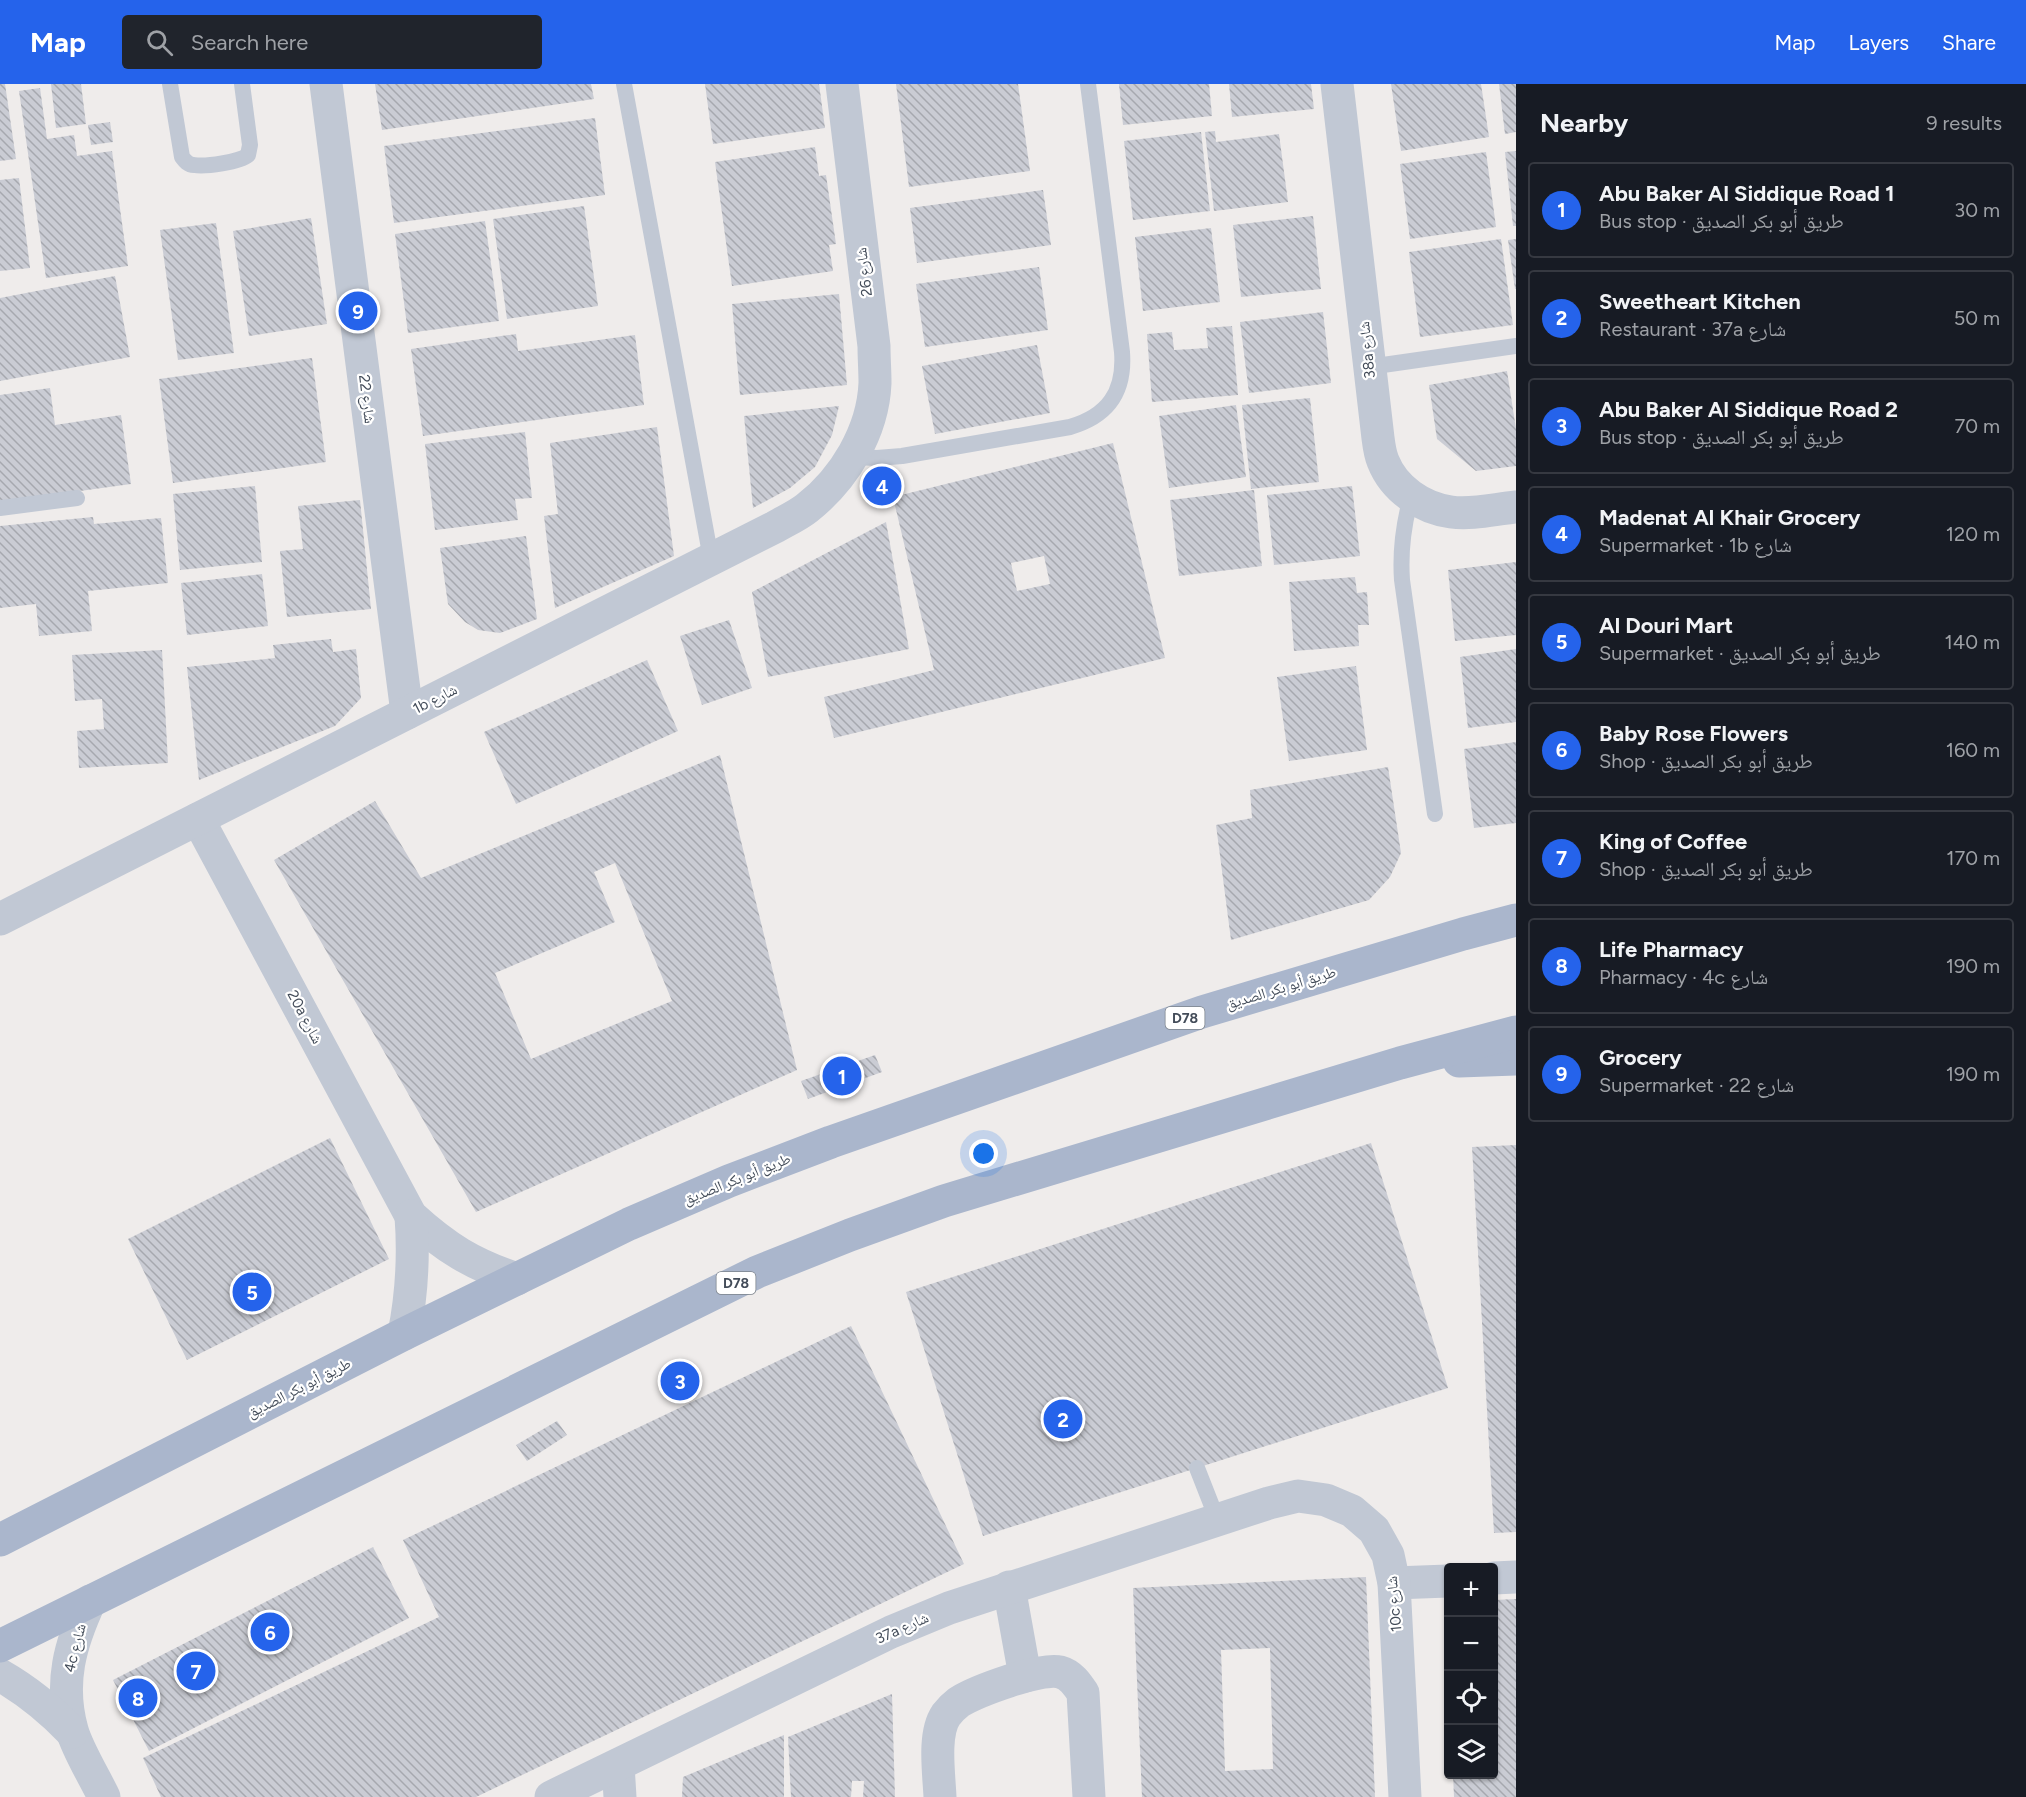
<!DOCTYPE html>
<html lang="en">
<head>
<meta charset="utf-8">
<style>
	:root { --surface:#171b24; --page:#20242c; --text:#f1f3f6; --muted:#9ea1a6; --line:#363941; --accent:#2563eb }
	body { margin:0; font-family:Figtree,"Noto Naskh Arabic",sans-serif; background:var(--page); color:var(--text) }
	.controls { position:absolute; right:18px; bottom:18px; display:grid; overflow:hidden; border-radius:6px; box-shadow:0 2px 4px #0004 }
	.controls button { width:54px; height:54px; display:grid; place-items:center; padding:0; border:0; border-bottom:2px solid var(--line); background:var(--surface); color:var(--text); font:30px sans-serif }
	.you { position:absolute; left:984px; top:1070px; width:21px; height:21px; margin:-15px; border:4px solid #fff; border-radius:50%; background:#1a73e8; box-shadow:0 0 0 9px #1a73e833 }
	.badge { display:grid; place-items:center; width:39px; height:39px; border-radius:50%; background:var(--accent); color:#fff; font-size:20px; font-weight:700 }
	.pin { position:absolute; translate:-50% -50%; border:3px solid #fff; box-shadow:0 2px 6px #0006 }
	.list { margin:0; padding:0; list-style:none }
	h2 { display:flex; justify-content:space-between; align-items:center; height:78px; margin:0; padding:0 24px; font-size:26px }
	h2 small { font-size:20px; font-weight:400; color:var(--muted) }
	.list li { display:grid; grid-template-columns:39px 1fr auto; gap:18px; align-items:center; box-sizing:border-box; height:96px; margin:0 12px 12px; padding:0 12px; border:2px solid var(--line); border-radius:6px }
	.list b { display:block; font-size:22px; white-space:nowrap }
	.list p { margin:0; font-size:20px; white-space:nowrap; color:var(--muted) }
	.list em { font-size:20px; font-style:normal; color:var(--muted) }
	.icon { flex:none; width:33px; height:33px; fill:none; stroke:currentColor; stroke-width:2; stroke-linecap:round; stroke-linejoin:round }
	.map { position:relative; flex:none; width:1516px; height:1713px; overflow:hidden }
	header { display:flex; align-items:center; gap:36px; box-sizing:border-box; height:84px; padding:0 30px; background:var(--accent); color:#fff }
	header strong { font-size:28px }
	nav { display:flex; gap:33px; margin-inline-start:auto; font-size:21px }
	.search { width:420px; height:54px; background:var(--page); display:flex; align-items:center; gap:15px; box-sizing:border-box; padding:0 21px; border-radius:6px; color:var(--muted); font-size:22px }
	main { display:flex }
	aside { flex:1; background:var(--surface) }
	.map>svg:first-child { display:block }
	.building { fill:url(#building-back-hatch); fill-rule:evenodd }
	.lines { fill:none; stroke-linecap:round; stroke-linejoin:round }
	.service { stroke:#c1c8d4; stroke-width:16 }
	.minor { stroke:#c1c8d4; stroke-width:33 }
	.primary { stroke:#aab6cc; stroke-width:33 }
	.labels { text-anchor:middle; stroke-width:4.5; stroke-linejoin:round; paint-order:stroke }
	.shield { fill:#fff; stroke:#7b828b; stroke-width:1.5 }
	.shield-label { font-size:14px; font-weight:bold; fill:#434c59 }
	.street-label { font-size:15px; fill:#434c59; stroke:#fff }
</style>
</head>
<body>
<header>
<strong>Map</strong>
<div class="search"><svg class="icon" aria-label="search" viewBox="0 0 24 24"><circle cx="10" cy="10" r="6"/><path d="M15 15l6 6"/></svg>Search here</div>
<nav><a>Map</a><a>Layers</a><a>Share</a></nav>
</header>
<main>
<div class="map">
<svg width="1516" height="1713" viewBox="0 0 1516 1713">
	<defs>
		<pattern id="building-back-hatch" width="6" height="6" patternUnits="userSpaceOnUse" patternTransform="scale(1.5)"><rect width="6" height="6" fill="#caccd4"/><path d="M-1 5l2 2M0 0l6 6M5-1l2 2" fill="none" stroke="#a6a8af"/></pattern>
	</defs>
	<rect width="100%" height="100%" fill="#efeceb"/>
	<g class="building">
		<path d="M0,0H5L16,75L0,77Z"/>
		<path d="M51,0H81L86,40L56,44Z"/>
		<path d="M375,0H591L594,15L382,46Z"/>
		<path d="M705,0H819L825,44L713,60Z"/>
		<path d="M896,0H1018L1030,87L909,103Z"/>
		<path d="M1119,0H1209L1212,32L1123,41Z"/>
		<path d="M1229,0H1311L1314,25L1232,33Z"/>
		<path d="M1391,0H1481L1489,53L1401,67Z"/>
		<path d="M1499,0H1516V48L1505,50Z"/>
		<path d="M40,4L47,55L74,51L77,72L112,67L128,182L46,194L19,7Z"/>
		<path d="M595,34L605,111L394,139L384,62Z"/>
		<path d="M110,38L113,58L91,61L88,41Z"/>
		<path d="M1215,47L1216,58L1279,50L1288,118L1214,127L1205,48Z"/>
		<path d="M1201,48L1210,127L1133,136L1124,57Z"/>
		<path d="M815,63L819,92L826,91L836,160L829,161L833,187L732,202L715,78Z"/>
		<path d="M1516,67V142H1513L1505,68Z"/>
		<path d="M1486,68L1496,143L1410,155L1400,80Z"/>
		<path d="M19,94L30,184L0,187V96Z"/>
		<path d="M1043,106L1051,161L917,179L910,124Z"/>
		<path d="M584,122L598,222L507,235L493,135Z"/>
		<path d="M1313,132L1321,205L1241,213L1233,141Z"/>
		<path d="M311,134L327,240L249,252L233,147Z"/>
		<path d="M485,137L499,237L408,249L395,150Z"/>
		<path d="M216,139L234,269L178,276L160,146Z"/>
		<path d="M1211,144L1220,218L1143,227L1135,153Z"/>
		<path d="M1501,155L1513,241L1420,253L1409,168Z"/>
		<path d="M1516,155V205H1515L1508,156Z"/>
		<path d="M1039,183L1048,246L925,263L916,200Z"/>
		<path d="M115,192L130,273L0,297V214Z"/>
		<path d="M839,210L847,301L740,311L732,220Z"/>
		<path d="M1323,228L1331,299L1249,309L1240,238Z"/>
		<path d="M1232,242L1238,311L1152,318L1147,250L1172,248L1174,266L1208,264L1206,244Z"/>
		<path d="M516,250L518,267L635,251L644,321L423,352L411,265Z"/>
		<path d="M1037,261L1050,329L935,350L922,282Z"/>
		<path d="M312,274L326,378L173,399L159,295Z"/>
		<path d="M1507,287L1516,345V382L1476,387L1437,355L1429,301Z"/>
		<path d="M50,304L55,341L121,331L131,400L0,418V311Z"/>
		<path d="M1310,314L1319,398L1251,405L1242,321Z"/>
		<path d="M1236,321L1246,393L1169,404L1159,332Z"/>
		<path d="M839,322L832,351L815,383L790,404L753,424L744,332Z"/>
		<path d="M657,343L674,472L555,524L544,432L558,430L550,359Z"/>
		<path d="M525,348L532,414L515,415L518,436L435,446L425,360Z"/>
		<path d="M1113,359L1165,574L834,654L824,613L934,586L893,413ZM1044,472L1050,500L1017,507L1011,479Z"/>
		<path d="M255,402L262,478L180,486L173,410Z"/>
		<path d="M1352,402L1360,472L1274,481L1267,411Z"/>
		<path d="M1254,406L1262,482L1179,492L1170,416Z"/>
		<path d="M360,416L371,525L287,533L280,467L303,465L298,422Z"/>
		<path d="M93,433L94,440L161,434L168,499L88,507L92,547L39,552L36,520L0,524V442Z"/>
		<path d="M886,438L909,565L768,593L752,508Z"/>
		<path d="M526,452L537,535L500,549L478,546L465,538L448,520L440,464Z"/>
		<path d="M1516,478V551L1455,557L1448,486Z"/>
		<path d="M262,490L268,542L187,551L181,499Z"/>
		<path d="M1355,493L1357,509L1367,508L1369,541H1358L1359,562L1294,567L1289,498Z"/>
		<path d="M729,536L752,604L702,621L680,552Z"/>
		<path d="M331,555L333,568L356,565L361,614L335,642L199,696L187,583L275,574L273,561Z"/>
		<path d="M1516,565V638L1468,644L1460,573Z"/>
		<path d="M162,566L168,679L79,684L77,647L104,645L102,615L75,617L72,571Z"/>
		<path d="M647,576L678,647L516,720L484,648Z"/>
		<path d="M1356,582L1367,666L1289,677L1277,593Z"/>
		<path d="M1516,658V739L1474,744L1464,665Z"/>
		<path d="M720,671L797,986L476,1128L274,776L375,717L421,794ZM615,779L672,917L531,975L495,889L615,838L594,788Z"/>
		<path d="M1388,683L1401,769L1390,793L1369,816L1231,856L1216,741L1252,734L1250,706Z"/>
		<path d="M875,971L882,988L808,1015L801,997Z"/>
		<path d="M330,1054L389,1175L187,1276L128,1155Z"/>
		<path d="M1371,1059L1448,1304L983,1452L906,1208Z"/>
		<path d="M1516,1061V1448L1494,1449L1472,1063Z"/>
		<path d="M851,1242L964,1480L476,1713H161L143,1674L439,1533L403,1456Z"/>
		<path d="M557,1337L567,1351L527,1377L516,1361Z"/>
		<path d="M373,1463L409,1534L149,1667L113,1596Z"/>
		<path d="M1366,1493L1375,1713H1142L1133,1504ZM1270,1564L1273,1685L1225,1687L1221,1566Z"/>
		<path d="M1516,1515V1713H1454L1453,1690H1494V1516Z"/>
		<path d="M892,1610L895,1713H863L864,1697H852L851,1713H791L788,1653Z"/>
		<path d="M784,1651V1713H682L683,1693Z"/>
	</g>
	<g class="lines">
		<g class="service">
			<path d="M170,0L182,73C185,77 188,81 194,81C205,83 240,78 248,71L250,61L242,0"/>
			<path d="M624,0L711,475"/>
			<path d="M1369,283L1516,262"/>
			<path d="M853,373L877,374L902,372L1070,343C1108,332 1125,308 1122,268L1088,0"/>
			<path d="M1411,413C1403,442 1400,467 1402,496L1435,730"/>
			<path d="M0,424L77,414"/>
			<path d="M1197,1384L1217,1435"/>
		</g>
		<g class="minor">
			<path d="M326,0L407,629"/>
			<path d="M1337,0L1378,354C1379,362 1380,370 1383,377C1394,405 1422,424 1451,428C1472,431 1495,425 1516,423"/>
			<path d="M198,735L411,1132C446,1164 472,1180 517,1195"/>
			<path d="M0,835L775,443C785,437 797,432 807,424C844,395 873,348 875,299C875,287 874,274 874,262L842,0"/>
			<path d="M404,1250C412,1210 414,1172 411,1132"/>
			<path d="M1494,1494L1516,1493"/>
			<path d="M1394,1499L1448,1497"/>
			<path d="M1009,1503L1025,1592"/>
			<path d="M90,1517C70,1560 59,1599 72,1646C77,1665 95,1694 104,1713"/>
			<path d="M0,1591C28,1607 50,1625 72,1648"/>
			<path d="M618,1681L620,1713"/>
			<path d="M551,1713L891,1548L949,1524L1269,1419L1298,1412L1326,1416L1352,1427L1374,1446L1388,1471L1394,1499L1405,1713"/>
			<path d="M940,1713C939,1690 933,1650 946,1631C949,1627 955,1621 959,1618C977,1607 1041,1583 1060,1588C1071,1591 1077,1600 1083,1609L1089,1713"/>
		</g>
		<g class="primary">
			<path d="M1459,977L1516,975"/>
			<path d="M0,1456L404,1250L629,1140L729,1097L831,1058L1202,928L1463,850L1516,836"/>
			<path d="M0,1562L757,1188L850,1151L944,1117L1400,979L1516,948"/>
		</g>
	</g>
	<g class="labels">
		<g class="shield">
			<rect x="1165.5" y="923" width="39" height="22" rx="4.5"/>
			<rect x="716.5" y="1188" width="39" height="22" rx="4.5"/>
		</g>
		<g class="shield-label">
			<text x="1185" y="939">D78</text>
			<text x="736" y="1204">D78</text>
		</g>
		<g class="street-label">
			<text transform="translate(864 188) rotate(-97)" y="5">شارع 26</text>
			<text transform="translate(1367 266) rotate(-96)" y="5">38a شارع</text>
			<text transform="translate(367 315) rotate(83)" y="5">شارع 22</text>
			<text transform="translate(435 615) rotate(-27)" y="5">1b شارع</text>
			<text transform="translate(1281 904) rotate(-17)" y="5">طريق أبو بكر الصديق</text>
			<text transform="translate(305 933) rotate(62)" y="5">20a شارع</text>
			<text transform="translate(737 1095) rotate(-22)" y="5">طريق أبو بكر الصديق</text>
			<text transform="translate(299 1304) rotate(-27)" y="5">طريق أبو بكر الصديق</text>
			<text transform="translate(1394 1520) rotate(-95)" y="5">10c شارع</text>
			<text transform="translate(902 1544) rotate(-24)" y="5">37a شارع</text>
			<text transform="translate(75 1564) rotate(-76)" y="5">4c شارع</text>
		</g>
	</g>
</svg>
<div class="controls">
<button>+</button>
<button>−</button>
<button><svg class="icon" aria-label="locate" viewBox="0 0 24 24"><circle cx="12" cy="12" r="6"/><path d="M12 2v4M12 18v4M2 12h4M18 12h4"/></svg></button>
<button><svg class="icon" aria-label="layers" viewBox="0 0 24 24"><path d="M12 4l9 5-9 5-9-5zM3 14l9 5 9-5"/></svg></button>
</div>
<div class="you"></div>
<div class="pin badge" style="left:842px;top:992px">1</div>
<div class="pin badge" style="left:1063px;top:1335px">2</div>
<div class="pin badge" style="left:680px;top:1297px">3</div>
<div class="pin badge" style="left:882px;top:402px">4</div>
<div class="pin badge" style="left:252px;top:1208px">5</div>
<div class="pin badge" style="left:270px;top:1548px">6</div>
<div class="pin badge" style="left:196px;top:1587px">7</div>
<div class="pin badge" style="left:138px;top:1614px">8</div>
<div class="pin badge" style="left:358px;top:227px">9</div>
</div>
<aside>
<h2>Nearby<small>9 results</small></h2>
<ul class="list">
<li><span class="badge">1</span><div><b>Abu Baker Al Siddique Road 1</b><p>Bus stop · طريق أبو بكر الصديق</p></div><em>30 m</em></li>
<li><span class="badge">2</span><div><b>Sweetheart Kitchen</b><p>Restaurant · 37a شارع</p></div><em>50 m</em></li>
<li><span class="badge">3</span><div><b>Abu Baker Al Siddique Road 2</b><p>Bus stop · طريق أبو بكر الصديق</p></div><em>70 m</em></li>
<li><span class="badge">4</span><div><b>Madenat Al Khair Grocery</b><p>Supermarket · 1b شارع</p></div><em>120 m</em></li>
<li><span class="badge">5</span><div><b>Al Douri Mart</b><p>Supermarket · طريق أبو بكر الصديق</p></div><em>140 m</em></li>
<li><span class="badge">6</span><div><b>Baby Rose Flowers</b><p>Shop · طريق أبو بكر الصديق</p></div><em>160 m</em></li>
<li><span class="badge">7</span><div><b>King of Coffee</b><p>Shop · طريق أبو بكر الصديق</p></div><em>170 m</em></li>
<li><span class="badge">8</span><div><b>Life Pharmacy</b><p>Pharmacy · 4c شارع</p></div><em>190 m</em></li>
<li><span class="badge">9</span><div><b>Grocery</b><p>Supermarket · شارع 22</p></div><em>190 m</em></li>
</ul>
</aside>
</main>
</body>
</html>
